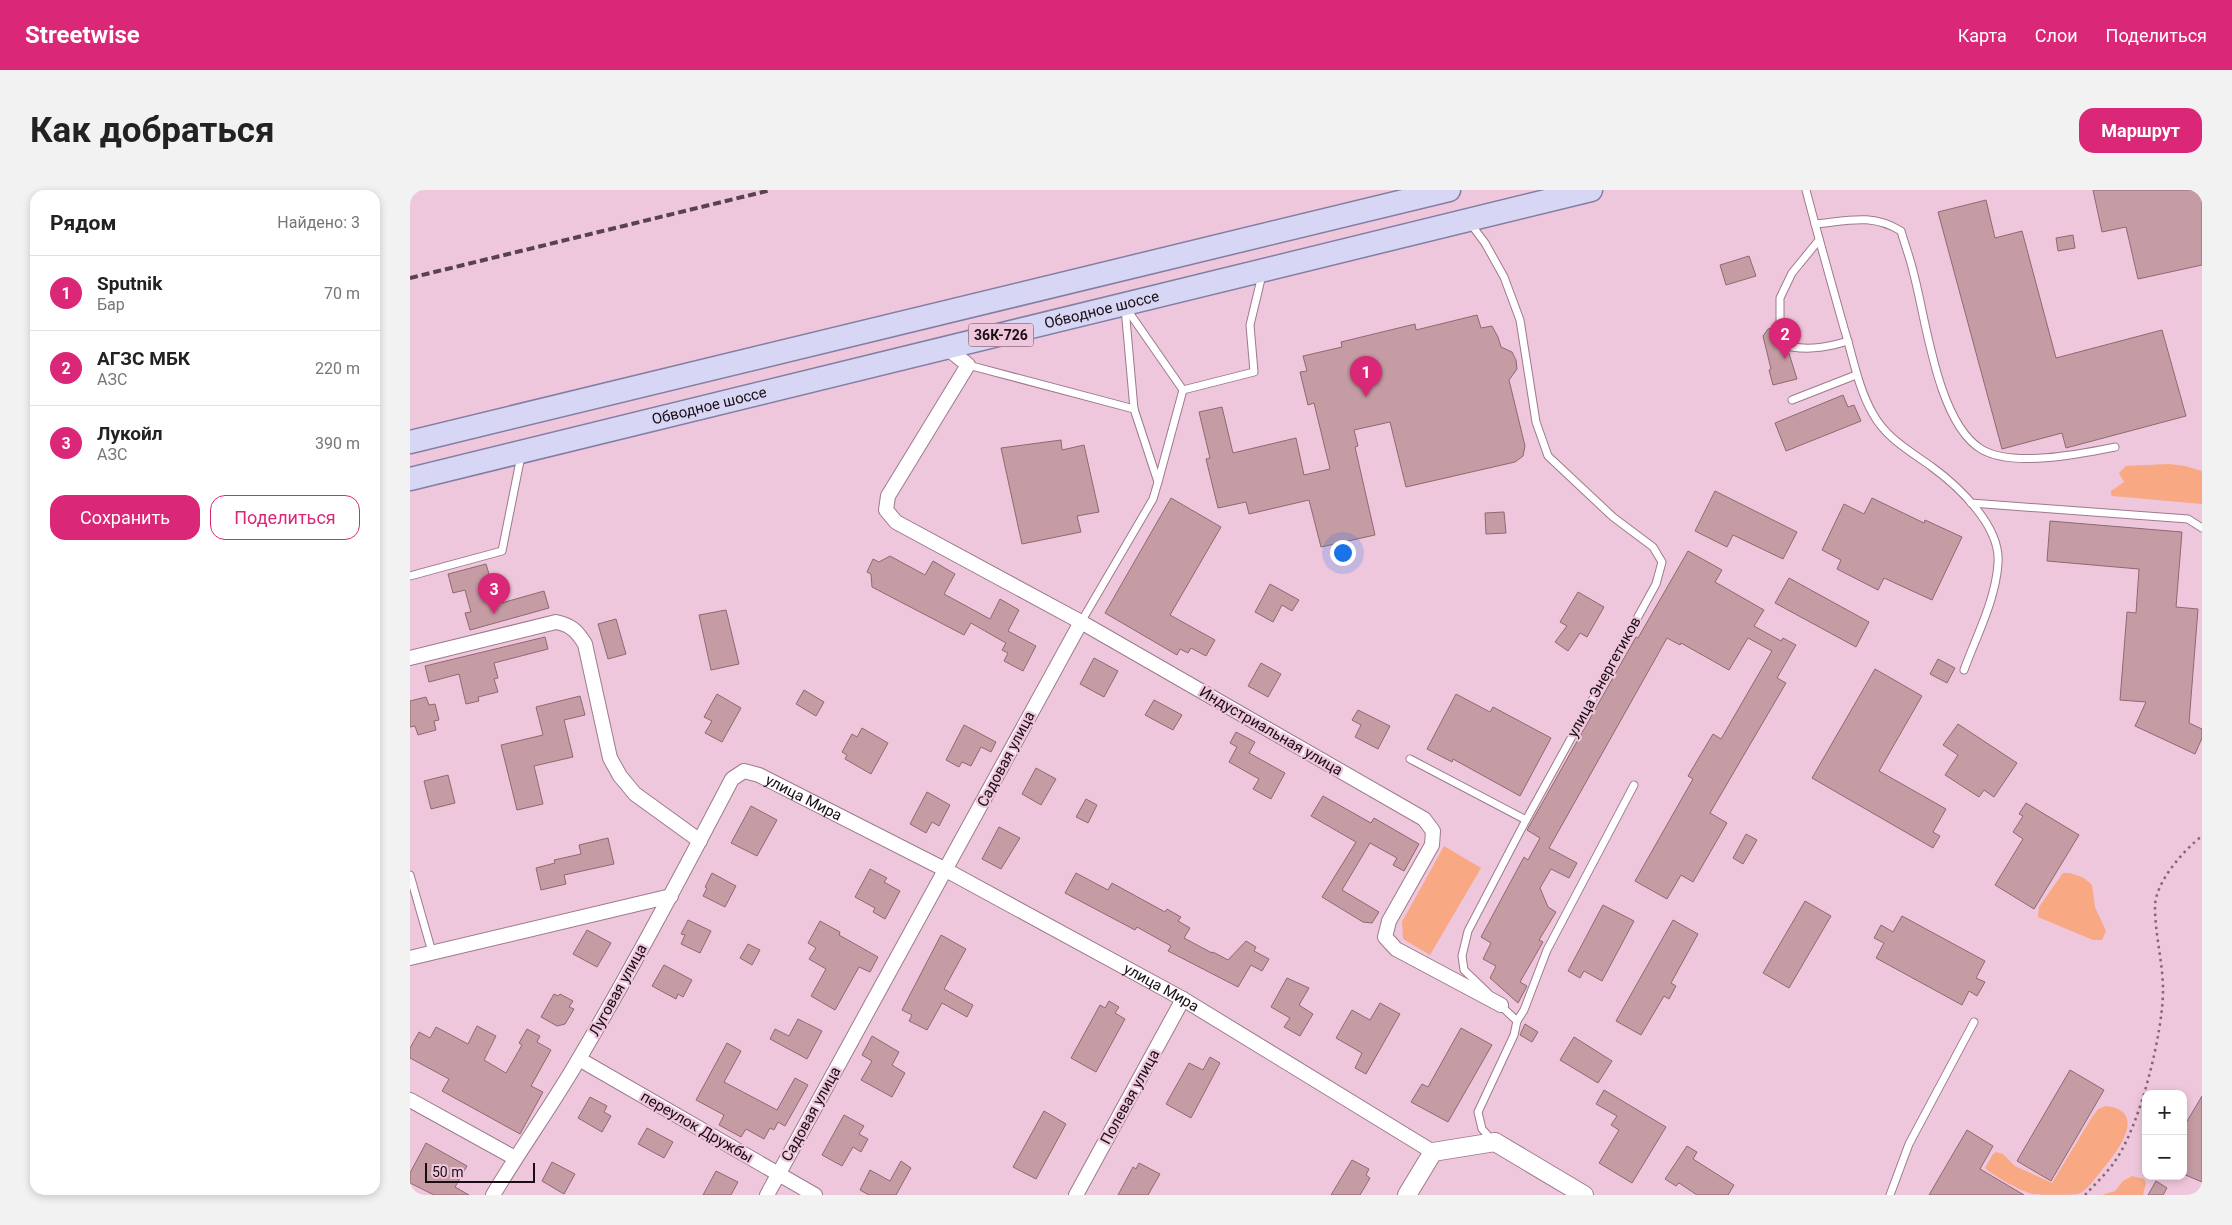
<!DOCTYPE html>
<html lang="ru">
<head>
<meta charset="utf-8">
<style>
	:root { --surface:#fff; --page:#f2f2f2; --text:#222; --muted:#767676; --line:#e0e0e0; --accent:#db2777 }
	body { margin:0; font-family:Roboto,sans-serif; background:var(--page); color:var(--text) }
	.controls { position:absolute; right:15px; bottom:15px; display:grid; overflow:hidden; border-radius:10px; box-shadow:0 2px 8px #0003 }
	.controls button { width:45px; height:45px; display:grid; place-items:center; padding:0; border:0; border-bottom:1px solid var(--line); background:var(--surface); color:var(--text); font:25px sans-serif }
	.scale { position:absolute; left:15px; bottom:12px; width:110px; box-sizing:border-box; padding-left:5px; border:2px solid #1a0d14; border-top:0; font-size:14px; line-height:18px; white-space:nowrap; color:#1a0d14; -webkit-text-stroke:4px #efc7dc; paint-order:stroke }
	.you { position:absolute; left:932px; top:362px; width:18px; height:18px; margin:-12px; border:4px solid #fff; border-radius:50%; background:#1a73e8; box-shadow:0 0 0 8px #1a73e833 }
	.badge { display:grid; place-items:center; width:32px; height:32px; border-radius:50%; background:var(--accent); color:#fff; font-size:16px; font-weight:700 }
	.pin { position:absolute; translate:-50% -41px; filter:drop-shadow(0 1px 2px #0008) }
	.pin::after { content:''; position:absolute; top:26px; width:18px; height:15px; background:inherit; clip-path:polygon(0 0,100% 0,50% 100%) }
	.list { margin:0; padding:0; list-style:none }
	h2 { display:flex; justify-content:space-between; align-items:center; height:65px; margin:0; padding:0 20px; font-size:21px }
	h2 small { font-size:16px; font-weight:400; color:var(--muted) }
	.list li { display:grid; grid-template-columns:32px 1fr auto; gap:15px; align-items:center; box-sizing:border-box; height:75px; padding:0 20px; border-top:1px solid var(--line) }
	.list b { display:block; font-size:19px; white-space:nowrap }
	.list p { margin:0; font-size:16px; white-space:nowrap; color:var(--muted) }
	.list em { font-size:16px; font-style:normal; color:var(--muted) }
	.actions { display:flex; gap:10px; padding:15px 20px }
	.actions a { flex:1; padding:11px 0; border:1px solid var(--accent); border-radius:15px; text-align:center; font-size:18px; color:var(--accent) }
	.actions .main { background:var(--accent); color:#fff }
	.map { position:relative; flex:none; width:1792px; height:1005px; overflow:hidden; border-radius:15px }
	header { display:flex; align-items:center; gap:30px; box-sizing:border-box; height:70px; padding:0 25px; background:var(--accent); color:#fff }
	header strong { font-size:24px }
	nav { display:flex; gap:28px; margin-inline-start:auto; font-size:18px }
	.intro { display:flex; align-items:center; justify-content:space-between; box-sizing:border-box; height:120px; padding:0 30px }
	h1 { margin:0; font-size:35px }
	.button { padding:12px 22px; border-radius:15px; background:var(--accent); color:#fff; font-size:18px; font-weight:700 }
	main { display:flex; gap:30px; padding:0 30px }
	aside { flex:1; background:var(--surface); border-radius:15px; box-shadow:0 2px 8px #0003 }
	.map>svg:first-child { display:block }
	.green { fill:#f8a882 }
	.building { fill:#c69ca4; stroke:#8f686f }
	.lines { fill:none; stroke-linecap:round; stroke-linejoin:round }
	.service-casing { stroke:#9d7a8c; stroke-width:9 }
	.minor-casing { stroke:#9d7a8c; stroke-width:16 }
	.tertiary-casing { stroke:#9d7a8c; stroke-width:20 }
	.primary-casing { stroke:#837ea2; stroke-width:25 }
	.path { stroke:#806674; stroke-width:2.5; stroke-dasharray:2.5 4; stroke-linecap:butt }
	.service { stroke:#fff; stroke-width:7 }
	.minor { stroke:#fff; stroke-width:14 }
	.tertiary { stroke:#fff; stroke-width:18 }
	.primary { stroke:#d7d6f5; stroke-width:22 }
	.rail { stroke:#57424d; stroke-width:4; stroke-dasharray:8 4; stroke-linecap:butt }
	.labels { text-anchor:middle; stroke-width:4.5; stroke-linejoin:round; paint-order:stroke }
	.shield { fill:#efc7dc; stroke:#5a4550; stroke-width:1 }
	.shield-label { font-size:14px; font-weight:bold; fill:#1a0d14 }
	.street-label { font-size:15px; fill:#1a0d14; stroke:#efc7dc }
</style>
</head>
<body>
<header>
<strong>Streetwise</strong>
<nav><a>Карта</a><a>Слои</a><a>Поделиться</a></nav>
</header>
<div class="intro"><h1>Как добраться</h1><a class="button">Маршрут</a></div>
<main>
<aside>
<h2>Рядом<small>Найдено: 3</small></h2>
<ul class="list">
<li><span class="badge">1</span><div><b>Sputnik</b><p>Бар</p></div><em>70 m</em></li>
<li><span class="badge">2</span><div><b>АГЗС МБК</b><p>АЗС</p></div><em>220 m</em></li>
<li><span class="badge">3</span><div><b>Лукойл</b><p>АЗС</p></div><em>390 m</em></li>
</ul>
<div class="actions"><a class="main">Сохранить</a><a>Поделиться</a></div>
</aside>
<div class="map">
<svg width="1792" height="1005" viewBox="0 0 1792 1005">
	<rect width="100%" height="100%" fill="#efc7dc"/>
	<g class="green">
		<path d="M1759,274L1775,276L1792,281V314L1702,306L1701,304V301L1714,292L1709,283L1716,276Z"/>
		<path d="M1034,656L1071,678L1020,765L993,749L992,732Z"/>
		<path d="M1653,683H1660L1674,688L1682,695L1685,717L1696,741L1692,750H1683L1628,727L1629,717Z"/>
		<path d="M1696,916C1739,921 1707,962 1692,980C1685,988 1678,1000 1668,1004C1662,1005 1628,1005 1622,1004C1611,1001 1582,985 1575,978L1583,964L1586,962L1593,964L1605,976L1642,993L1682,927L1688,919Z"/>
		<path d="M1722,986L1734,989L1736,993L1733,1005H1692L1705,1001L1713,991Z"/>
	</g>
	<g class="building">
		<path d="M1683,0H1792V75L1728,89L1716,37L1692,42Z"/>
		<path d="M1576,10L1585,48L1612,41L1646,168L1752,140L1776,226L1656,258L1652,243L1592,259L1528,22Z"/>
		<path d="M1663,45L1665,58L1648,61L1646,48Z"/>
		<path d="M1339,66L1346,86L1316,95L1310,75Z"/>
		<path d="M1067,125L1071,138L1082,136L1088,147L1091,157L1102,162L1106,170L1107,179L1099,190L1115,256L1113,266L1105,272L996,297L980,232L944,240L948,256L945,257L965,345L911,357L899,310L839,324L836,312L808,318L796,269L800,268L789,222L812,217L823,263L886,248L894,285L920,279L904,213L898,215L890,182L897,181L893,166L932,157L931,152L1005,134L1006,140Z"/>
		<path d="M1375,134L1387,135L1390,145L1385,152H1379L1377,157L1387,189L1363,195L1359,180L1361,179L1353,146L1358,139L1365,137L1370,140Z"/>
		<path d="M1433,205L1438,217L1444,215L1451,231L1376,261L1365,233Z"/>
		<path d="M651,250L652,260L674,255L689,322L667,326L671,342L612,354L591,258Z"/>
		<path d="M1305,301L1387,342L1373,369L1323,345L1317,357L1285,341Z"/>
		<path d="M761,308L811,337L760,425L805,450L796,466L781,458L778,463L770,459L767,465L695,423Z"/>
		<path d="M1462,308L1514,333L1515,330L1552,347L1522,410L1474,388L1468,400L1427,379L1431,370L1412,360L1434,314L1454,324Z"/>
		<path d="M1094,322L1096,343L1076,344L1075,323Z"/>
		<path d="M1640,331L1772,342L1766,417L1788,419L1779,533L1792,539V548L1785,564L1725,536L1736,512L1710,510L1717,422L1726,423L1729,379L1637,371Z"/>
		<path d="M1278,361L1312,380L1305,392L1354,420L1344,436L1371,451L1373,448L1386,455L1367,488L1376,493L1300,623L1317,633L1283,692L1271,685L1257,709L1225,691L1283,589L1278,586L1303,544L1311,549L1362,461L1338,448L1319,480L1271,453L1270,455L1257,448L1139,658L1167,673L1159,688L1141,679L1130,698L1138,717L1146,722L1129,750L1133,752L1110,792L1117,796L1108,813L1080,788L1086,776L1073,769L1081,753L1071,747L1114,667L1118,670L1130,648L1117,640L1226,447L1228,448Z"/>
		<path d="M480,366L515,385L523,371L545,384L534,404L580,429L590,409L609,420L598,441L626,456L613,481L594,471L598,463L592,460L596,453L561,433L554,445L462,397L461,384L457,382L463,369L469,372Z"/>
		<path d="M76,374L88,414L134,401L139,418L60,440L55,423L61,422L55,400L43,403L38,384Z"/>
		<path d="M1379,388L1459,432L1446,457L1365,413Z"/>
		<path d="M860,394L889,410L882,421L872,415L863,432L845,422Z"/>
		<path d="M1168,402L1194,417L1177,447L1170,443L1158,461L1145,452L1157,436L1150,432Z"/>
		<path d="M316,420L329,474L301,480L289,425Z"/>
		<path d="M206,429L216,464L198,469L188,434Z"/>
		<path d="M135,447L138,459L84,473L88,488L84,489L88,502L68,507L69,511L56,514L49,484L19,492L15,476Z"/>
		<path d="M684,468L708,481L694,507L670,494Z"/>
		<path d="M1528,469L1545,478L1537,493L1520,484Z"/>
		<path d="M851,473L871,484L858,507L838,496Z"/>
		<path d="M1465,479L1512,506L1469,581L1536,619L1523,642L1530,646L1523,658L1402,588Z"/>
		<path d="M394,500L414,512L406,526L386,514Z"/>
		<path d="M307,504L331,518L312,552L295,543L302,531L294,527Z"/>
		<path d="M1046,504L1080,522L1083,517L1141,548L1110,606L1043,569L1042,572L1017,559Z"/>
		<path d="M170,506L175,525L154,530L163,567L124,576L133,614L107,620L91,555L133,545L126,517Z"/>
		<path d="M16,507L19,515L25,514L29,530L24,531L26,540L8,545L5,536L0,537V511Z"/>
		<path d="M744,510L772,525L763,540L735,525Z"/>
		<path d="M948,520L980,536L968,559L945,547L951,535L942,530Z"/>
		<path d="M1548,534L1607,573L1584,607L1574,600L1569,607L1535,585L1548,565L1533,555Z"/>
		<path d="M554,535L586,552L581,562L571,557L561,576L552,572L549,577L536,570Z"/>
		<path d="M452,538L478,553L461,584L435,569L437,565L432,562L442,544L447,547Z"/>
		<path d="M826,542L845,552L839,563L875,583L861,609L843,599L849,589L819,572L827,557L820,553Z"/>
		<path d="M626,578L646,589L631,615L612,604Z"/>
		<path d="M38,585L45,613L21,619L14,591Z"/>
		<path d="M517,602L540,615L529,636L522,632L516,643L500,634Z"/>
		<path d="M913,606L961,633L964,628L1009,654L994,681L983,675L987,668L960,653L932,700L969,722L962,733L953,732L912,707L946,652L901,626Z"/>
		<path d="M676,609L687,615L678,633L666,627Z"/>
		<path d="M1616,613L1669,645L1624,719L1585,695L1613,649L1603,642L1613,626L1609,624Z"/>
		<path d="M341,616L367,630L347,666L321,653Z"/>
		<path d="M589,637L610,648L591,679L572,669Z"/>
		<path d="M1336,644L1347,650L1333,674L1323,668Z"/>
		<path d="M198,648L204,674L154,685L156,694L131,700L126,678L145,673L144,670L171,664L169,655Z"/>
		<path d="M460,679L477,688L474,692L490,701L475,729L463,722L465,718L445,707Z"/>
		<path d="M302,683L326,696L315,717L293,706L297,698L295,697Z"/>
		<path d="M666,683L698,700L702,693L755,722L757,719L771,727L768,731L780,738L774,748L802,763L803,762L818,770L836,751L846,757L844,761L859,769L852,781L841,775L828,797L758,761L761,756L727,737L725,740L655,703Z"/>
		<path d="M1395,711L1421,726L1379,798L1353,783Z"/>
		<path d="M1193,715L1224,731L1192,791L1174,781L1170,788L1158,781Z"/>
		<path d="M1492,726L1575,771L1566,788L1575,792L1567,806L1559,801L1552,815L1466,768L1474,753L1464,748L1471,735L1483,742Z"/>
		<path d="M278,730L301,741L290,763L271,754L275,745L271,744Z"/>
		<path d="M1263,730L1288,744L1261,793L1266,796L1259,809L1254,806L1231,845L1206,831Z"/>
		<path d="M410,731L430,742L429,745L468,767L460,782L449,777L425,820L401,806L416,779L399,769L406,758L398,753Z"/>
		<path d="M177,740L201,753L187,777L163,764Z"/>
		<path d="M531,745L556,759L534,799L563,815L557,827L532,813L517,840L499,831L502,825L492,820Z"/>
		<path d="M338,754L350,760L342,775L330,768Z"/>
		<path d="M254,775L282,790L273,807L268,804L266,809L242,796Z"/>
		<path d="M877,788L899,798L889,815L903,824L890,846L874,837L880,828L861,817Z"/>
		<path d="M144,804L148,806L150,804L163,811L159,817L164,819L155,834L147,836L131,827Z"/>
		<path d="M699,811L709,817L705,823L715,829L686,882L661,868L690,815L695,818Z"/>
		<path d="M970,813L990,824L956,884L945,878L952,863L926,848L942,820L960,830Z"/>
		<path d="M388,829L412,841L397,869L360,849L365,839L379,846Z"/>
		<path d="M1115,834L1128,842L1122,852L1110,845Z"/>
		<path d="M67,836L86,846L74,870L96,883L112,855L109,853L117,839L130,846L127,852L141,860L121,896L133,902L110,944L32,901L39,889L0,868V858L9,842L20,848L26,837L58,854Z"/>
		<path d="M1051,838L1082,855L1038,932L1001,912L1012,894L1018,897Z"/>
		<path d="M462,846L489,862L482,875L495,883L482,907L451,890L462,871L452,865Z"/>
		<path d="M1164,847L1202,871L1188,893L1150,870Z"/>
		<path d="M317,853L331,861L314,892L367,920L385,888L398,895L375,936L368,932L364,940L360,938L354,949L336,939L331,947L309,935L314,925L286,910Z"/>
		<path d="M800,867L810,873L781,928L756,914L779,873L793,880Z"/>
		<path d="M1660,880L1694,900L1641,991L1607,971Z"/>
		<path d="M1194,900L1256,937L1222,993L1189,973L1209,940L1201,935L1207,926L1186,914Z"/>
		<path d="M1792,906V992L1773,984V938Z"/>
		<path d="M180,907L197,916L194,922L201,926L192,942L168,928Z"/>
		<path d="M634,921L656,934L626,989L603,977Z"/>
		<path d="M434,925L454,936L449,944L458,949L451,962L443,957L432,976L412,965Z"/>
		<path d="M237,938L263,952L254,968L228,954Z"/>
		<path d="M1557,940L1583,956L1570,979L1614,1005H1519Z"/>
		<path d="M16,953L57,976L45,997L59,1005H24L0,993V983Z"/>
		<path d="M1277,956L1287,962L1283,969L1324,995L1318,1005H1287L1269,993L1266,996L1255,989Z"/>
		<path d="M942,970L959,979L956,985L960,988L950,1005H921Z"/>
		<path d="M491,971L501,978L486,1005H459L450,1000L460,980L480,991Z"/>
		<path d="M142,972L165,984L154,1004L132,991Z"/>
		<path d="M729,973L750,984L738,1005H708L723,977L726,979Z"/>
		<path d="M306,981L328,992L321,1005H293Z"/>
		<path d="M1746,991L1757,998L1753,1005H1738Z"/>
	</g>
	<g class="lines">
		<defs>
			<g id="service">
				<path d="M1396,0C1408,46 1421,92 1434,138C1443,167 1448,198 1463,224C1477,249 1500,261 1522,277C1548,296 1591,336 1588,373C1586,409 1566,447 1554,480"/>
				<path d="M1060,33L1075,53L1094,87L1110,130L1126,232L1138,266L1203,327L1243,357L1252,372L1246,394L1116,630L1058,741L1052,766L1054,780L1078,803"/>
				<path d="M1405,34C1438,31 1461,23 1491,41C1495,55 1500,68 1503,81C1516,128 1527,232 1571,259C1602,278 1670,264 1705,257"/>
				<path d="M716,118L773,200L844,182L840,135L852,85"/>
				<path d="M1370,135V108L1382,83L1409,50"/>
				<path d="M1382,157C1402,160 1418,157 1438,151"/>
				<path d="M558,175L724,219"/>
				<path d="M1382,210L1446,185"/>
				<path d="M748,292L773,200"/>
				<path d="M1561,313L1778,329L1792,338"/>
				<path d="M0,386L92,361L111,266"/>
				<path d="M671,432L743,309L748,292L724,219L715,118"/>
				<path d="M1000,569L1116,630"/>
				<path d="M0,685L22,762"/>
				<path d="M1107,831L1114,820L1137,760L1224,595"/>
				<path d="M1082,950L1072,939L1068,922L1104,845L1107,831L1089,814"/>
				<path d="M1480,1005L1499,954L1564,832"/>
			</g>
			<g id="minor">
				<path d="M537,158L558,175L478,306L476,320L486,332L671,432L1014,629L1023,641L1022,655L979,731L975,747L986,759L1091,815"/>
				<path d="M0,468L146,432C161,435 167,441 175,454L200,568L210,586L225,604L290,651"/>
				<path d="M0,768L261,706"/>
				<path d="M169,869L405,1005"/>
				<path d="M0,910L105,968"/>
				<path id="s1" d="M83,1005C111,958 143,914 170,867C224,776 273,683 322,589L334,581L349,585L536,680L773,809L1023,962"/>
				<path d="M357,1005L671,432"/>
				<path d="M666,1005L773,809"/>
			</g>
			<path id="tertiary" d="M997,1005L1023,962L1085,952L1174,1005"/>
			<g id="primary">
				<path d="M0,252L1039,0"/>
				<path id="s2" d="M0,289L1181,0"/>
			</g>
		</defs>
		<use href="#service" class="service-casing"/>
		<use href="#minor" class="minor-casing"/>
		<use href="#tertiary" class="tertiary-casing"/>
		<use href="#primary" class="primary-casing"/>
		<path class="path" d="M1675,1005C1685,994 1697,983 1705,971C1730,936 1753,843 1753,800C1753,773 1745,745 1745,717C1745,692 1774,660 1792,646"/>
		<use href="#service" class="service"/>
		<use href="#minor" class="minor"/>
		<use href="#tertiary" class="tertiary"/>
		<use href="#primary" class="primary"/>
		<path class="rail" d="M0,88L361,0"/>
	</g>
	<g class="labels">
		<rect class="shield" x="558.5" y="133.5" width="65" height="23" rx="4"/>
		<g class="shield-label">
			<text x="591" y="150">36К-726</text>
		</g>
		<g class="street-label">
			<text dy="5" stroke="none"><textPath href="#s2" startOffset="712">Обводное шоссе</textPath></text>
			<text dy="5" stroke="none"><textPath href="#s2" startOffset="308">Обводное шоссе</textPath></text>
			<text transform="translate(1194 487) rotate(-61)" y="5">улица Энергетиков</text>
			<text transform="translate(861 541) rotate(30)" y="5">Индустриальная улица</text>
			<text transform="translate(596 569) rotate(-62)" y="5">Садовая улица</text>
			<text dy="5" stroke="none"><textPath href="#s1" startOffset="560">улица Мира</textPath></text>
			<text dy="5" stroke="none"><textPath href="#s1" startOffset="965">улица Мира</textPath></text>
			<text transform="translate(208 800) rotate(-61)" y="5">Луговая улица</text>
			<text transform="translate(720 907) rotate(-61)" y="5">Полевая улица</text>
			<text transform="translate(401 924) rotate(-61)" y="5">Садовая улица</text>
			<text transform="translate(287 937) rotate(30)" y="5">переулок Дружбы</text>
		</g>
	</g>
</svg>
<div class="controls">
<button>+</button>
<button>−</button>
</div>
<div class="scale">50 m</div>
<div class="you"></div>
<div class="pin badge" style="left:956px;top:207px">1</div>
<div class="pin badge" style="left:1375px;top:169px">2</div>
<div class="pin badge" style="left:84px;top:424px">3</div>
</div>
</main>
</body>
</html>
